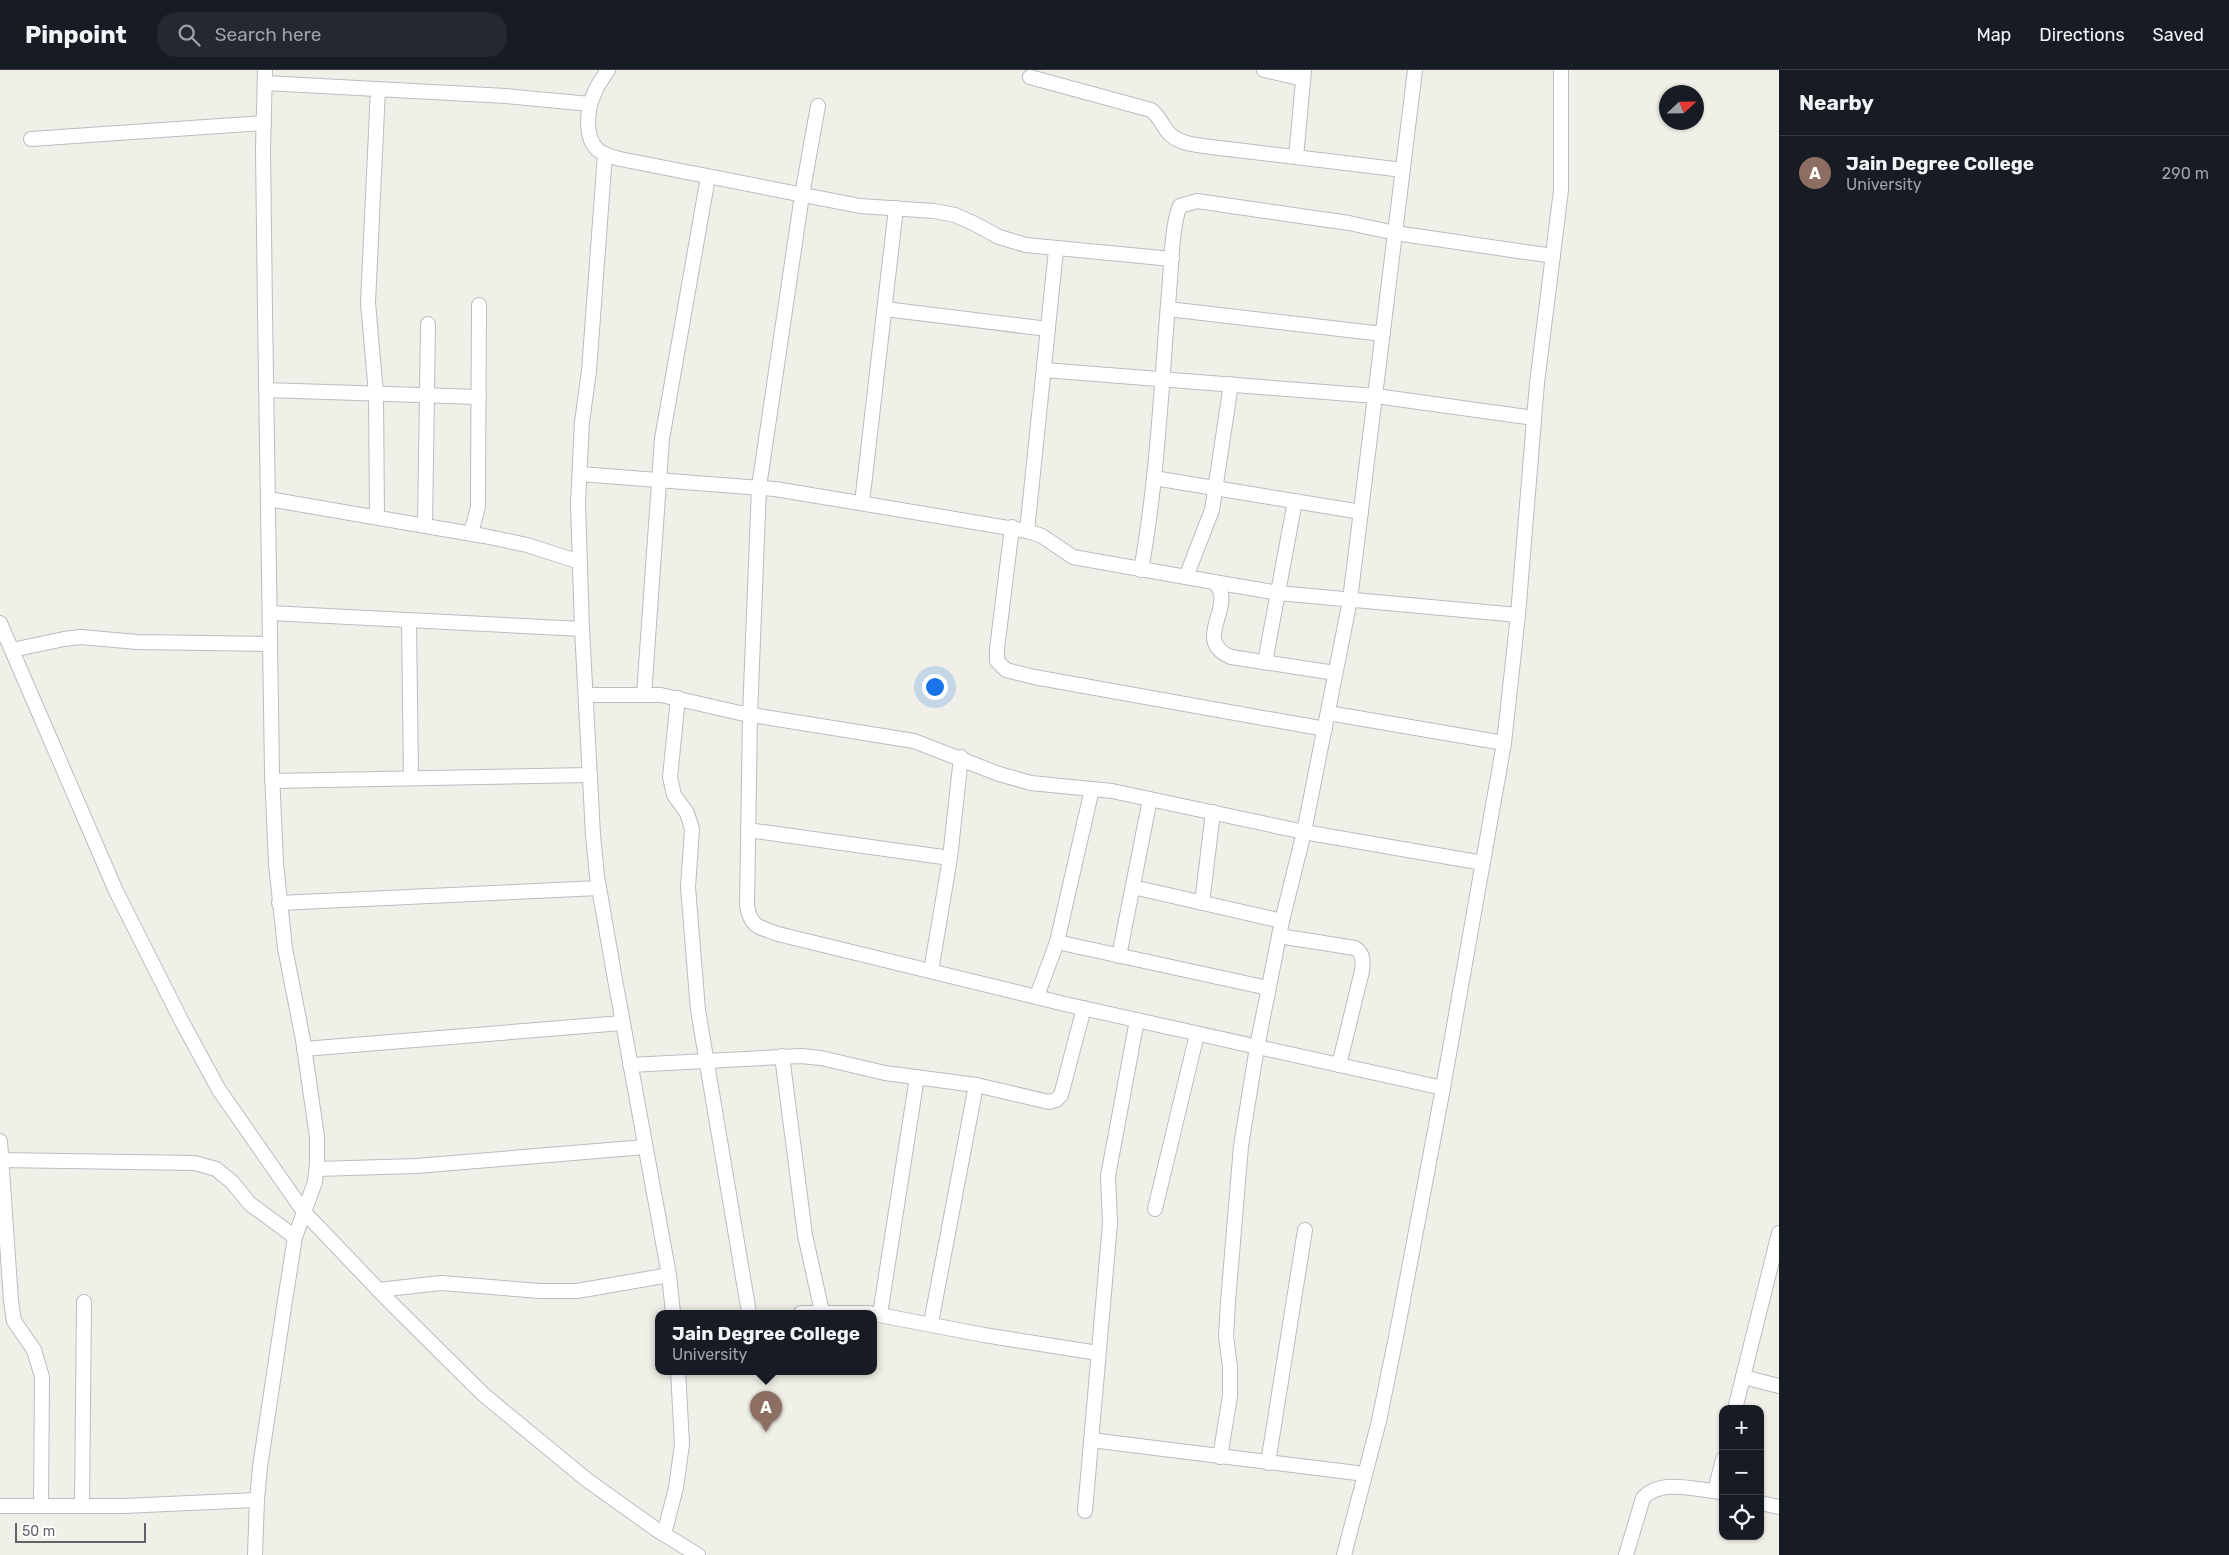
<!DOCTYPE html>
<html lang="en">
<head>
<meta charset="utf-8">
<style>
	:root { --surface:#171b24; --page:#242831; --text:#f1f3f6; --muted:#9ea1a6; --line:#363941; --accent:#e75838 }
	body { margin:0; font-family:Rubik,sans-serif; background:var(--page); color:var(--text) }
	.controls { position:absolute; right:15px; bottom:15px; display:grid; overflow:hidden; border-radius:10px; box-shadow:0 1px 4px #0004 }
	.controls button { width:45px; height:45px; display:grid; place-items:center; padding:0; border:0; border-bottom:1px solid var(--line); background:var(--surface); color:var(--text); font:25px sans-serif }
	.compass { position:absolute; left:1659px; top:15px; width:45px; height:45px; border-radius:50%; background:var(--surface); box-shadow:0 1px 4px #0004; rotate:68deg }
	.scale { position:absolute; left:15px; bottom:12px; width:131px; box-sizing:border-box; padding-left:5px; border:2px solid #5f6268; border-top:0; font-size:14px; line-height:18px; white-space:nowrap; color:#5f6268; -webkit-text-stroke:4px #fff; paint-order:stroke }
	.you { position:absolute; left:934px; top:616px; width:18px; height:18px; margin:-12px; border:4px solid #fff; border-radius:50%; background:#1a73e8; box-shadow:0 0 0 8px #1a73e833 }
	.badge { display:grid; place-items:center; width:32px; height:32px; border-radius:50%; background:var(--accent); color:#fff; font-size:16px; font-weight:700 }
	.pin { position:absolute; translate:-50% -41px; filter:drop-shadow(0 1px 2px #0008) }
	.pin::after { content:''; position:absolute; top:26px; width:18px; height:15px; background:inherit; clip-path:polygon(0 0,100% 0,50% 100%) }
	.popup { position:absolute; left:655px; top:1240px; width:222px; height:65px; box-sizing:border-box; display:grid; place-content:center; border-radius:10px; background:var(--surface); filter:drop-shadow(0 1px 4px #0005); font-size:16px; white-space:nowrap; color:var(--muted) }
	.popup b { font-size:19px; color:var(--text) }
	.popup::after { content:''; position:absolute; left:50%; top:100%; margin-left:-10px; border:10px solid transparent; border-top-color:var(--surface) }
	.list { margin:0; padding:0; list-style:none }
	h2 { display:flex; justify-content:space-between; align-items:center; height:65px; margin:0; padding:0 20px; font-size:21px }
	h2 small { font-size:16px; font-weight:400; color:var(--muted) }
	.list li { display:grid; grid-template-columns:32px 1fr auto; gap:15px; align-items:center; box-sizing:border-box; height:75px; padding:0 20px; border-top:1px solid var(--line) }
	.list b { display:block; font-size:19px; white-space:nowrap }
	.list p { margin:0; font-size:16px; white-space:nowrap; color:var(--muted) }
	.list em { font-size:16px; font-style:normal; color:var(--muted) }
	.icon { flex:none; width:28px; height:28px; fill:none; stroke:currentColor; stroke-width:2; stroke-linecap:round; stroke-linejoin:round }
	.map { position:relative; flex:none; width:1779px; height:1485px; overflow:hidden }
	header { display:flex; align-items:center; gap:30px; box-sizing:border-box; height:70px; padding:0 25px; background:var(--surface); border-bottom:1px solid var(--line) }
	header strong { font-size:24px }
	nav { display:flex; gap:28px; margin-inline-start:auto; font-size:18px }
	.search { width:350px; height:45px; background:var(--page); display:flex; align-items:center; gap:12px; box-sizing:border-box; padding:0 18px; border-radius:20px; color:var(--muted); font-size:19px }
	main { display:flex }
	aside { flex:1; background:var(--surface) }
	.map>svg:first-child { display:block }
	.lines { fill:none; stroke-linecap:round; stroke-linejoin:round }
	.minor-casing { stroke:#babcc1; stroke-width:16 }
	.minor { stroke:#fff; stroke-width:14 }
</style>
</head>
<body>
<header>
<strong>Pinpoint</strong>
<div class="search"><svg class="icon" aria-label="search" viewBox="0 0 24 24"><circle cx="10" cy="10" r="6"/><path d="M15 15l6 6"/></svg>Search here</div>
<nav><a>Map</a><a>Directions</a><a>Saved</a></nav>
</header>
<main>
<div class="map">
<svg width="1779" height="1485" viewBox="0 0 1779 1485">
	<rect width="100%" height="100%" fill="#f1f0e8"/>
	<g class="lines">
		<defs>
			<g id="minor">
				<path d="M608,0C603,8 597,15 594,24C587,39 584,68 598,80C604,85 613,87 620,89L860,136L934,141L955,145L975,154L999,167L1026,175L1172,189"/>
				<path d="M1264,0L1303,9"/>
				<path d="M1030,7L1151,40C1159,46 1161,53 1167,61C1177,74 1196,75 1211,77L1403,100"/>
				<path d="M265,13L506,26L590,34"/>
				<path d="M818,36L802,125L759,417L750,645L747,836C751,858 760,857 778,864L1069,935L1443,1018"/>
				<path d="M31,69L264,53"/>
				<path d="M605,84L589,301L582,352L578,433L582,559L593,765L597,806L614,904L669,1205L673,1243"/>
				<path d="M1296,87L1304,0"/>
				<path d="M885,239L1048,259"/>
				<path d="M1168,239L1383,264"/>
				<path d="M1044,300L1376,326L1534,348"/>
				<path d="M266,320L479,327"/>
				<path d="M580,404L775,419L1027,461L1042,466L1073,487L1214,512C1239,534 1190,570 1231,587L1335,603"/>
				<path d="M1154,408L1361,442"/>
				<path d="M268,429L484,466L527,475L580,492"/>
				<path d="M862,433L896,138"/>
				<path d="M377,447L376,324L368,233L378,19"/>
				<path d="M425,456L428,254"/>
				<path d="M1012,457L997,579V591L1006,600L1034,607L1325,659"/>
				<path d="M1027,461L1056,180"/>
				<path d="M471,463L478,437V421L479,235"/>
				<path d="M1141,500C1157,412 1161,323 1168,234C1171,210 1171,155 1180,136L1197,131L1349,153L1395,163L1553,186"/>
				<path d="M1186,507L1212,440L1231,314"/>
				<path d="M1214,512L1278,523L1518,545"/>
				<path d="M270,543L582,559"/>
				<path d="M409,550L411,708"/>
				<path d="M0,553L116,821L181,950L219,1020L304,1142L389,1231L484,1325L587,1410L657,1460L698,1485"/>
				<path d="M12,580L64,569L81,567L137,572L270,574"/>
				<path d="M1265,592L1295,431"/>
				<path d="M586,625H661L740,643L914,671L999,704L1031,713L1112,721L1304,762L1483,793"/>
				<path d="M644,625L662,369L708,107"/>
				<path d="M678,628L670,707L674,725L687,743L692,759L688,817L698,940L749,1243"/>
				<path d="M1328,643L1504,673"/>
				<path d="M272,711L590,705"/>
				<path d="M748,760L950,788"/>
				<path d="M1133,817L1282,851"/>
				<path d="M279,833L599,818"/>
				<path d="M1202,833L1213,742"/>
				<path d="M1279,866L1355,878C1364,884 1363,891 1362,901L1339,995"/>
				<path d="M1057,872L1268,918"/>
				<path d="M1119,886L1150,729"/>
				<path d="M931,901L950,788L961,687"/>
				<path d="M1037,926L1057,872L1092,719"/>
				<path d="M304,979L622,953"/>
				<path d="M782,986L805,1165L822,1242"/>
				<path d="M630,995L801,986L821,988L885,1003L976,1015L1049,1032L1056,1030L1061,1025L1084,938"/>
				<path d="M0,1071L11,1231L14,1251L34,1280L42,1307L41,1436"/>
				<path d="M0,1090L195,1093L216,1099L232,1112L250,1134L295,1167"/>
				<path d="M317,1099L416,1096L645,1077"/>
				<path d="M1155,1139L1197,964"/>
				<path d="M378,1220L441,1213L540,1221H577L669,1205"/>
				<path d="M801,1243H869"/>
				<path d="M874,1244L984,1265L1098,1283"/>
				<path d="M880,1244L917,1007"/>
				<path d="M931,1253L976,1015"/>
				<path d="M1743,1307L1779,1316"/>
				<path d="M1735,1339L1779,1163"/>
				<path d="M1091,1370L1365,1404"/>
				<path d="M1220,1387L1230,1326V1297L1226,1266L1228,1232L1241,1076L1257,977L1282,851L1304,762L1350,530L1415,0"/>
				<path d="M1268,1393L1305,1160"/>
				<path d="M1723,1423L1715,1421L1723,1389"/>
				<path d="M1760,1433L1779,1437"/>
				<path d="M0,1436H123L257,1430"/>
				<path d="M82,1436L84,1232"/>
				<path d="M1085,1441L1110,1154L1108,1106L1137,950"/>
				<path d="M664,1464L676,1418L682,1374L678,1301"/>
				<path d="M255,1485L257,1430L260,1397L284,1237L295,1167L315,1112L317,1093V1067L303,970L285,878L276,794L272,702L265,241L263,79L265,0"/>
				<path d="M1344,1485L1379,1351L1397,1262L1443,1018L1504,673L1518,545L1537,313L1561,120V0"/>
				<path d="M1626,1485L1643,1428C1661,1409 1691,1419 1715,1421"/>
			</g>
		</defs>
		<use href="#minor" class="minor-casing"/>
		<use href="#minor" class="minor"/>
	</g>
</svg>
<div class="controls">
<button>+</button>
<button>−</button>
<button><svg class="icon" aria-label="locate" viewBox="0 0 24 24"><circle cx="12" cy="12" r="6"/><path d="M12 2v4M12 18v4M2 12h4M18 12h4"/></svg></button>
</div>
<svg class="compass" viewBox="-18 -18 36 36"><path d="M0-13l5 13h-10z" fill="#e53935"/><path d="M0 13l5-13h-10z" fill="#9ea1a6"/></svg>
<div class="scale">50 m</div>
<div class="you"></div>
<div class="pin badge" style="left:766px;top:1362px;background:#8d6e63">A</div>
<div class="popup"><b>Jain Degree College</b>University</div>
</div>
<aside>
<h2>Nearby<small></small></h2>
<ul class="list">
<li><span class="badge" style="background:#8d6e63">A</span><div><b>Jain Degree College</b><p>University</p></div><em>290 m</em></li>
</ul>
</aside>
</main>
</body>
</html>
